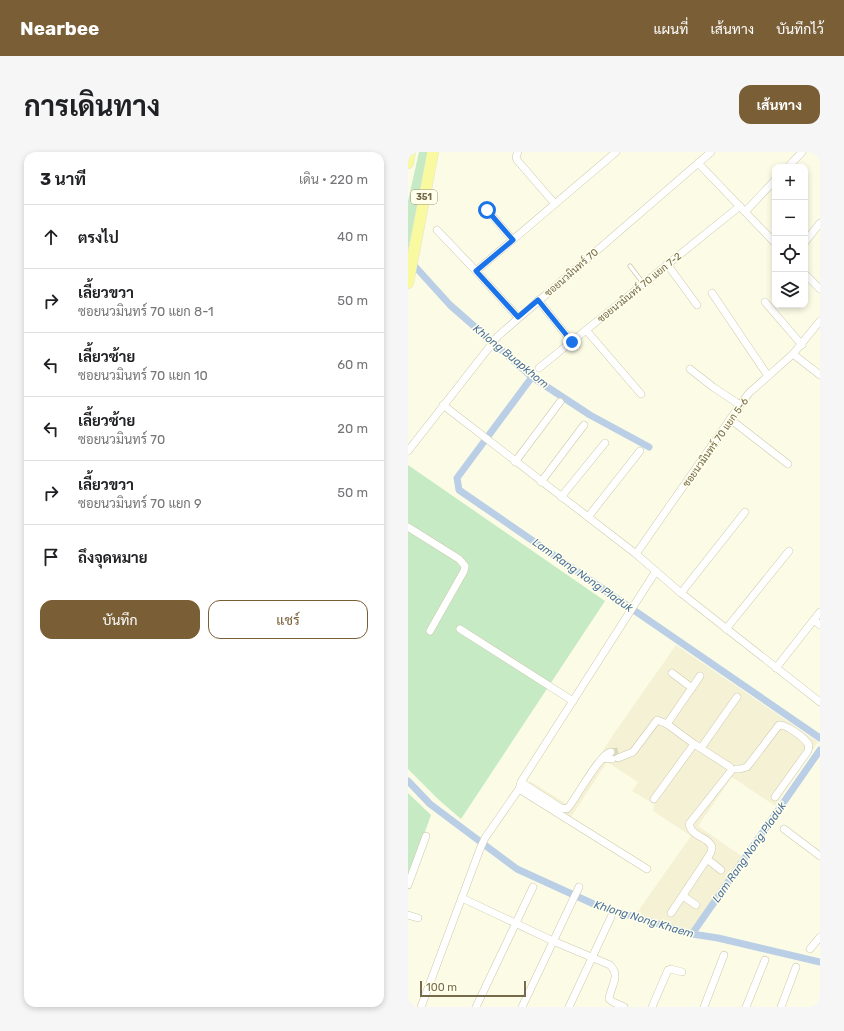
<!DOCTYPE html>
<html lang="th">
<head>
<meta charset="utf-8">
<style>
	:root { --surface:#fff; --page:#f6f6f6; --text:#202124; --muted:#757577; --line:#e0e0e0; --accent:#795e36 }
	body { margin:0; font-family:Rubik,Sarabun,sans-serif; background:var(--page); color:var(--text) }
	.controls { position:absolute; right:12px; top:12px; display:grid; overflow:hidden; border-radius:8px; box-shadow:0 2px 6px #0003 }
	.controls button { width:36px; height:36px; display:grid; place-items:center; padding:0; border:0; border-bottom:1px solid var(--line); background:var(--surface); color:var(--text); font:20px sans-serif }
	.scale { position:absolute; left:12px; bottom:10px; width:106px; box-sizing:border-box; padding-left:4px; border:2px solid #756a4b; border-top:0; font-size:11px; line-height:14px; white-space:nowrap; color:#756a4b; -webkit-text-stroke:3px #ffffec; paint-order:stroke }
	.stop { position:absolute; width:12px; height:12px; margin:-9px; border:3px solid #1a73e8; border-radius:50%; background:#fff }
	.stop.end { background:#1a73e8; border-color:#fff; box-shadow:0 1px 4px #0008 }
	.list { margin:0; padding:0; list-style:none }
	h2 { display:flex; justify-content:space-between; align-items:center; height:52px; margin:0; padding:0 16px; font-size:17px }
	h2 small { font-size:13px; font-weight:400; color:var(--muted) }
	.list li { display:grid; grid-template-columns:26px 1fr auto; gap:12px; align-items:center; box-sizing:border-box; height:64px; padding:0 16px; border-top:1px solid var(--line) }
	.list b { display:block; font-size:15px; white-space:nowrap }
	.list p { margin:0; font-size:13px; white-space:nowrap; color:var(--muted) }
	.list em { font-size:13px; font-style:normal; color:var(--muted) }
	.actions { display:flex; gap:8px; padding:12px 16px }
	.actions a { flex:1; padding:9px 0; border:1px solid var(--accent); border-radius:12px; text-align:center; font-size:14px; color:var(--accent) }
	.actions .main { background:var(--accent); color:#fff }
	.icon { flex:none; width:22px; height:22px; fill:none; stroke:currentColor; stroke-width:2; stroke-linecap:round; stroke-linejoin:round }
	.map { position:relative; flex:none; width:412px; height:855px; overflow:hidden; border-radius:12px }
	header { display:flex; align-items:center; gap:24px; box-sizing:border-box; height:56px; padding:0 20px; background:var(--accent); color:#fff }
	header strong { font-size:19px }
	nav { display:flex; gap:22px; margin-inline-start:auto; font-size:14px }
	.intro { display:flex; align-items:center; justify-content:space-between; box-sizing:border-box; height:96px; padding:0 24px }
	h1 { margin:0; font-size:28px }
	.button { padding:10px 18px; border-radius:12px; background:var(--accent); color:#fff; font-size:14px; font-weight:700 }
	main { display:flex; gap:24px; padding:0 24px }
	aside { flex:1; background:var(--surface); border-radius:12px; box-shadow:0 2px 6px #0003 }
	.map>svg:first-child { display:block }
	.residential { fill:#f4f1d4 }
	.green { fill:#c5eac4 }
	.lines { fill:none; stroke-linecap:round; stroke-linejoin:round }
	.canal { stroke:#bacfe6; stroke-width:7 }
	.minor-tunnel { stroke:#dad8bf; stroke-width:7; stroke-dasharray:7 3.5; stroke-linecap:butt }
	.service-casing { stroke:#cec8ac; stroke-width:5 }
	.minor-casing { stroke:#cec8ac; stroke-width:8 }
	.primary-casing { stroke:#e3e1db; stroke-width:12 }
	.service { stroke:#fff; stroke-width:3.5 }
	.minor { stroke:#fff; stroke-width:7 }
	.primary { stroke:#f9fa9f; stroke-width:11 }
	.route { stroke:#1a73e8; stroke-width:5 }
	.labels { text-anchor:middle; stroke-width:3; stroke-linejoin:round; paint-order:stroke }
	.shield { fill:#ffffec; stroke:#9e977b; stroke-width:1 }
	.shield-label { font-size:9px; font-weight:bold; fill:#756a4b }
	.street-label { font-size:10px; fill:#756a4b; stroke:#ffffec }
	.water-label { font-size:11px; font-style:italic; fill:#4d729d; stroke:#ffffec }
</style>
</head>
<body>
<header>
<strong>Nearbee</strong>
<nav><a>แผนที่</a><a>เส้นทาง</a><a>บันทึกไว้</a></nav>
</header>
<div class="intro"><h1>การเดินทาง</h1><a class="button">เส้นทาง</a></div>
<main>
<aside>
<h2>3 นาที<small>เดิน · 220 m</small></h2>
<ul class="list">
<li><svg class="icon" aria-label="ahead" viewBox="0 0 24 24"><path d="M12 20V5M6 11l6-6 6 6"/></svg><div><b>ตรงไป</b></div><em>40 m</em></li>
<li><svg class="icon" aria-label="right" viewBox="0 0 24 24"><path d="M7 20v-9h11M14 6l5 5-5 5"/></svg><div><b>เลี้ยวขวา</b><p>ซอยนวมินทร์ 70 แยก 8-1</p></div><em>50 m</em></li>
<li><svg class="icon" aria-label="left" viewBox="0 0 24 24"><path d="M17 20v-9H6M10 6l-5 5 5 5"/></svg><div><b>เลี้ยวซ้าย</b><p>ซอยนวมินทร์ 70 แยก 10</p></div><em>60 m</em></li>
<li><svg class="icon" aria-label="left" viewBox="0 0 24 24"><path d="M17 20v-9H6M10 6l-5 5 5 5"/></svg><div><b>เลี้ยวซ้าย</b><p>ซอยนวมินทร์ 70</p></div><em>20 m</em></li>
<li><svg class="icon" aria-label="right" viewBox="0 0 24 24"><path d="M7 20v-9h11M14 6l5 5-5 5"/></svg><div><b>เลี้ยวขวา</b><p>ซอยนวมินทร์ 70 แยก 9</p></div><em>50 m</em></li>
<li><svg class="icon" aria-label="arrive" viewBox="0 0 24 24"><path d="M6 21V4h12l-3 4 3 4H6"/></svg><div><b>ถึงจุดหมาย</b></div></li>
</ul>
<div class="actions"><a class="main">บันทึก</a><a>แชร์</a></div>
</aside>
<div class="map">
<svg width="412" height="855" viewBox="0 0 412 855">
	<rect width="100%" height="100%" fill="#fcfce6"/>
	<path class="residential" d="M268,493L410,590L367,654L324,625L290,674L335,705L284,779L228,762L283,684L245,659L246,652L224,639L230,630L199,610L163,665L118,637L122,629L160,653L207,580Z"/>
	<g class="green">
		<path d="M11,0H20L0,99V49Z"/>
		<path d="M0,313L197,449L53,667L31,648L0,617Z"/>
		<path d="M0,641L23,663L0,727Z"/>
	</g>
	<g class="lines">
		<g class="canal">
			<path d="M3,110L42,153L124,225L182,263L241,295"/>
			<path d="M124,225L49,326L51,338L412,586"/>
			<path d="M0,629L22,652L109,717L190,754L284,782L310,786L412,810"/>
			<path d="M284,782L412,598"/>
		</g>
		<path class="minor-tunnel" d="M203,600L210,599"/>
		<defs>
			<path id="service" d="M222,114L235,131"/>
			<g id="minor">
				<path d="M110,0L108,5L109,8L147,52"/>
				<path d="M290,11L367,91"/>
				<path d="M380,15L394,0"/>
				<path d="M79,58L105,88"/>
				<path d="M337,60L367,28"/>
				<path d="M29,78L68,119L110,165"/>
				<path d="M397,90L412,71"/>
				<path d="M259,112L289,153"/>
				<path d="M68,119L208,0"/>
				<path d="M397,122L412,137"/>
				<path d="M304,141L360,224"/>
				<path d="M130,148L164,190"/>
				<path d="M357,150L394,193"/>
				<path d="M178,178L233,242"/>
				<path d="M385,202L412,223"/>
				<path d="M131,216L332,54"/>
				<path d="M282,217L305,235L332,253"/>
				<path d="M35,253L228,402L273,441L412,550"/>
				<path d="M322,267L380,312"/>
				<path d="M0,299L90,184L303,0"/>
				<path d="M107,310L152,250"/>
				<path d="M133,330L176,273"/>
				<path d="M153,345L197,291"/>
				<path d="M180,365L232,299"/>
				<path d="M0,375L51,407L57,414L56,419L22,479"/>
				<path d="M228,402L332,253L341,241L385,202L412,169"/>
				<path d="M273,441L337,360"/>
				<path d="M406,468L412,473"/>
				<path d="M52,477L165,549"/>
				<path d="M318,477L381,399"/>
				<path d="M368,516L412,460"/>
				<path d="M264,521L284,536"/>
				<path d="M259,572L292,524"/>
				<path d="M293,596L329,545"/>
				<path d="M195,606L204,607"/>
				<path d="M210,606L225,600L249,568L259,572L286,592L322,615"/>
				<path d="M328,617H332L339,615L371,573C378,572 397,586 401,593L400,599L367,645"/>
				<path d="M113,630L153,656L159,657C169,646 191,602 203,600"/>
				<path d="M111,637L239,717"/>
				<path d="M246,647L286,592"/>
				<path d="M376,677L412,704"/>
				<path d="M299,707L313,718"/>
				<path d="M0,733L18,684"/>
				<path d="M275,744L288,753"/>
				<path d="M54,746L145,789L202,813C213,824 203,833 201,847L205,850L216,855"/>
				<path d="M263,761L299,707L303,700L304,695C299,683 285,687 281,672L323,619"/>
				<path d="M0,763L10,766"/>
				<path d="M402,797L412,785"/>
				<path d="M13,855L72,697L77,686L111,637L113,630L248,419"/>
				<path d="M68,855L125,735"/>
				<path d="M114,855L171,735"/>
				<path d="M161,855L203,765"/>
				<path d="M244,855L260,818L263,817L274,820"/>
				<path d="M296,855L316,803"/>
				<path d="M338,855L357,808"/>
				<path d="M373,855L388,815"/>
			</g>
			<g id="primary">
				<path d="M0,11L2,0"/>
				<path d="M0,131L25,0"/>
			</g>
		</defs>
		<use href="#service" class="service-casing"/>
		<use href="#minor" class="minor-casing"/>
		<use href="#primary" class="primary-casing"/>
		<use href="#service" class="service"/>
		<use href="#minor" class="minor"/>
		<use href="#primary" class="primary"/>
	</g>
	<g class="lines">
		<path class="route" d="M79,58L105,88L68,119L110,165L130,148L164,190"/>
	</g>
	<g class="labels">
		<rect class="shield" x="3" y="38" width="26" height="14" rx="3"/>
		<g class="shield-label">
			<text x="16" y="48">351</text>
		</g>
		<g class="street-label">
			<text transform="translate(163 120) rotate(-41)" y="4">ซอยนวมินทร์ 70</text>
			<text transform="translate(231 135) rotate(-39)" y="4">ซอยนวมินทร์ 70 แยก 7-2</text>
			<text transform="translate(307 290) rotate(-55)" y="4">ซอยนวมินทร์ 70 แยก 5-6</text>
		</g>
		<g class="water-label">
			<text transform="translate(103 204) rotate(39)" y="4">Khlong Buapkhom</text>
			<text transform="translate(175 423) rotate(35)" y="4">Lam Rang Nong Pladuk</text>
			<text transform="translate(341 700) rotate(-55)" y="4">Lam Rang Nong Pladuk</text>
			<text transform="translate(236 767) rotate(17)" y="4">Khlong Nong Khaem</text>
		</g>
	</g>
</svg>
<div class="controls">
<button>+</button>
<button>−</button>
<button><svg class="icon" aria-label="locate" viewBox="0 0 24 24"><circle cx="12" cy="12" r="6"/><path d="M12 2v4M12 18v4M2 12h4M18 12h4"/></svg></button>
<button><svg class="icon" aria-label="layers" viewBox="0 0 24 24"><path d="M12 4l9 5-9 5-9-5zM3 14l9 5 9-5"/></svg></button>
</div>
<div class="scale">100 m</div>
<div class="stop" style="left:79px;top:58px"></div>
<div class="stop end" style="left:164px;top:190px"></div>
</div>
</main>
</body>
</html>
